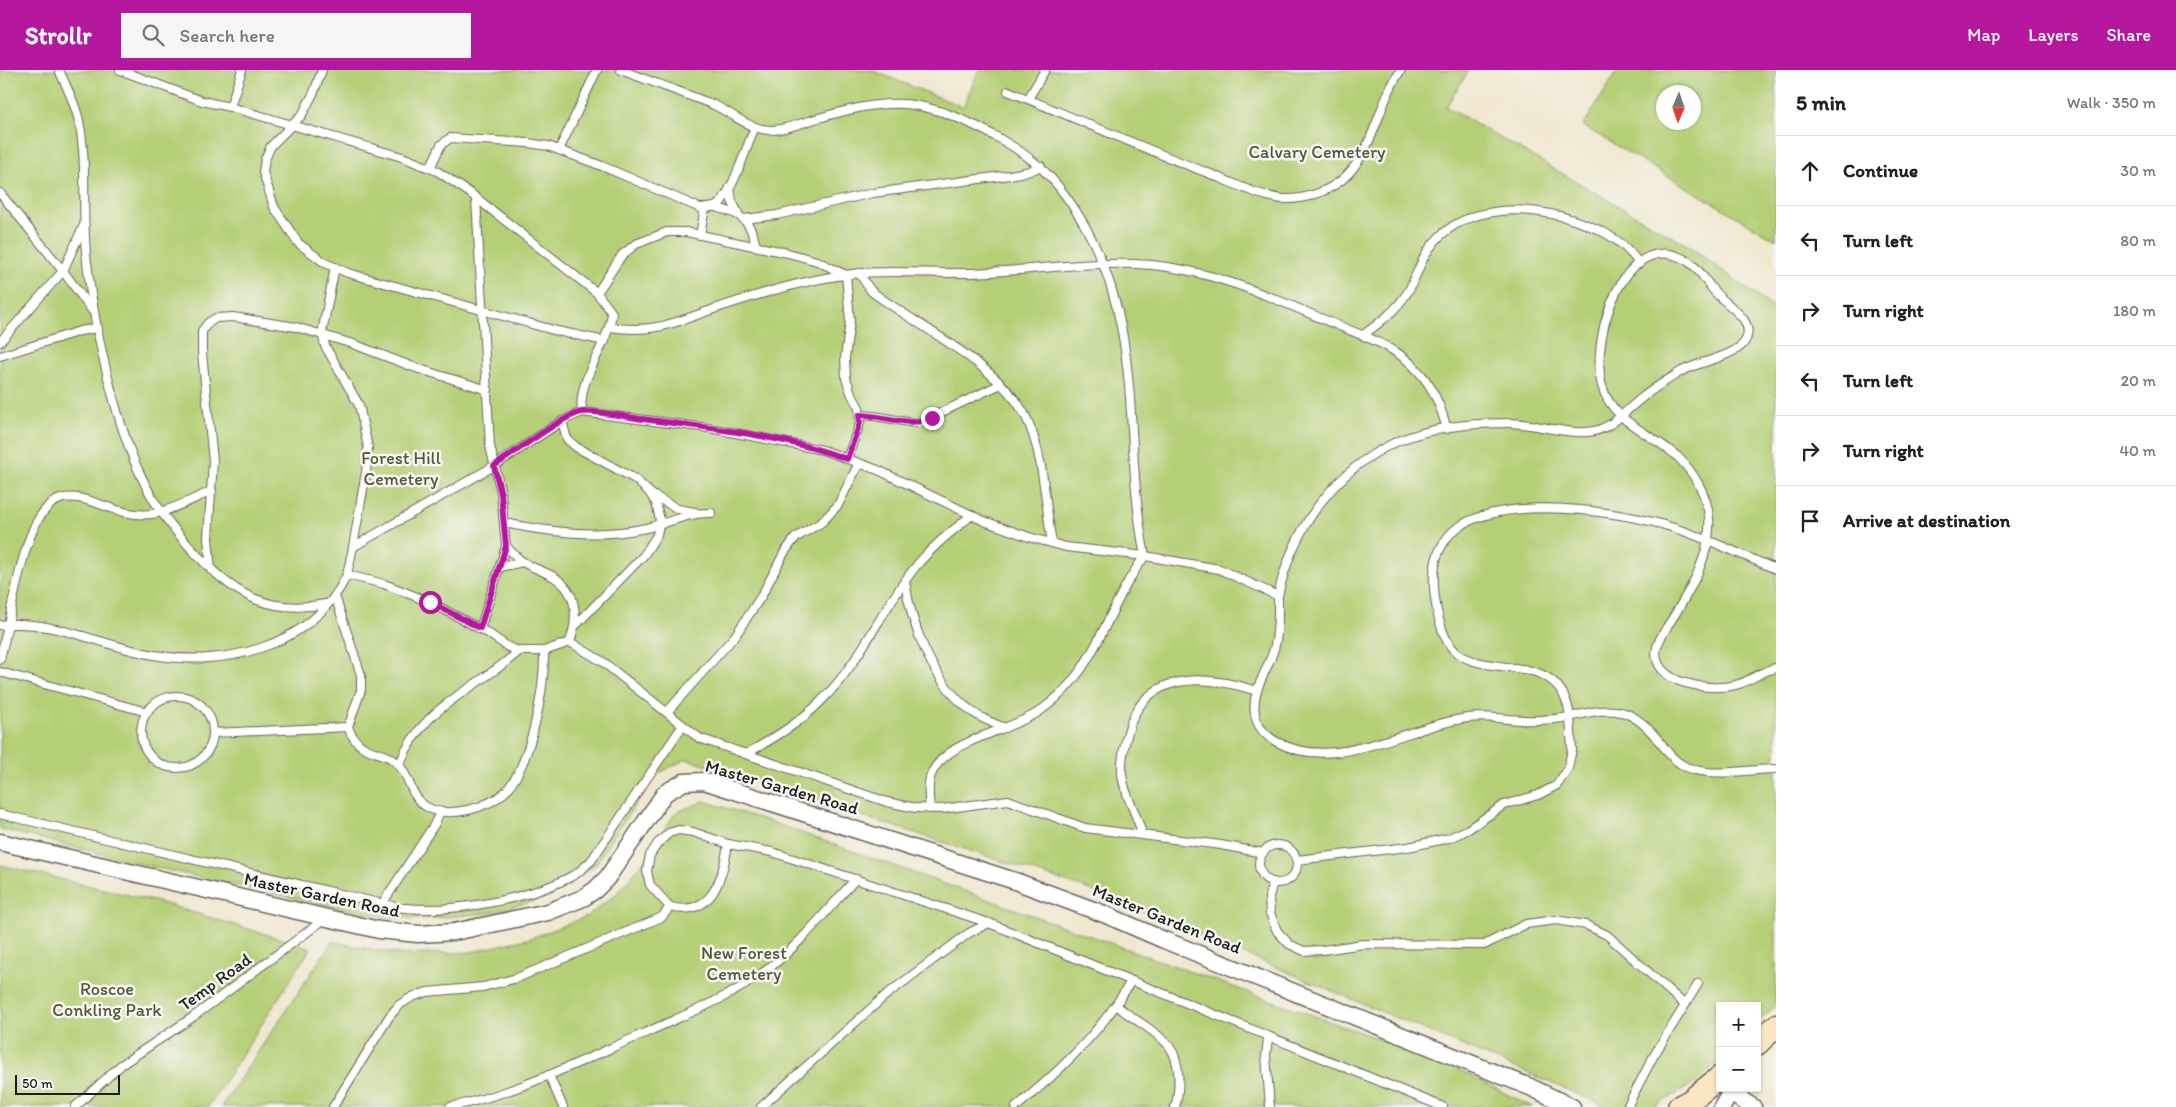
<!DOCTYPE html>
<html lang="en">
<head>
<meta charset="utf-8">
<style>
	:root { --surface:#fff; --page:#f6f6f6; --text:#222; --muted:#767676; --line:#e0e0e0; --accent:#b5179e }
	body { margin:0; font-family:Itim,sans-serif; background:var(--page); color:var(--text) }
	.controls { position:absolute; right:15px; bottom:15px; display:grid; overflow:hidden; border-radius:0px; box-shadow:0 1px 4px #0004 }
	.controls button { width:45px; height:45px; display:grid; place-items:center; padding:0; border:0; border-bottom:1px solid var(--line); background:var(--surface); color:var(--text); font:25px sans-serif }
	.compass { position:absolute; left:1656px; top:15px; width:45px; height:45px; border-radius:50%; background:var(--surface); box-shadow:0 1px 4px #0004; rotate:182deg }
	.scale { position:absolute; left:15px; bottom:12px; width:105px; box-sizing:border-box; padding-left:5px; border:2px solid #1c1c1c; border-top:0; font-size:14px; line-height:18px; white-space:nowrap; color:#1c1c1c; -webkit-text-stroke:4px #f6f6f2; paint-order:stroke }
	.stop { position:absolute; width:15px; height:15px; margin:-11px; border:4px solid #b5179e; border-radius:50%; background:#fff }
	.stop.end { background:#b5179e; border-color:#fff; box-shadow:0 1px 5px #0008 }
	.list { margin:0; padding:0; list-style:none }
	h2 { display:flex; justify-content:space-between; align-items:center; height:65px; margin:0; padding:0 20px; font-size:21px }
	h2 small { font-size:16px; font-weight:400; color:var(--muted) }
	.list li { display:grid; grid-template-columns:32px 1fr auto; gap:15px; align-items:center; box-sizing:border-box; height:70px; padding:0 20px; border-top:1px solid var(--line) }
	.list b { display:block; font-size:19px; white-space:nowrap }
	.list em { font-size:16px; font-style:normal; color:var(--muted) }
	.icon { flex:none; width:28px; height:28px; fill:none; stroke:currentColor; stroke-width:2; stroke-linecap:round; stroke-linejoin:round }
	.map { position:relative; flex:none; width:1776px; height:1037px; overflow:hidden }
	header { display:flex; align-items:center; gap:30px; box-sizing:border-box; height:70px; padding:0 25px; background:var(--accent); color:#fff }
	header strong { font-size:24px }
	nav { display:flex; gap:28px; margin-inline-start:auto; font-size:18px }
	.search { width:350px; height:45px; background:var(--page); display:flex; align-items:center; gap:12px; box-sizing:border-box; padding:0 18px; border-radius:0px; color:var(--muted); font-size:19px }
	main { display:flex }
	aside { flex:1; background:var(--surface) }
	.map>svg:first-child { display:block }
	.green { fill:#b4cf75; stroke:#687648; fill-rule:evenodd }
	.lines { fill:none; stroke-linecap:round; stroke-linejoin:round }
	.lane-casing { stroke:#66635b; stroke-width:10 }
	.street-casing { stroke:#66635b; stroke-width:19 }
	.secondary-casing { stroke:#66635b; stroke-width:25 }
	.lane { stroke:#fff; stroke-width:8 }
	.street { stroke:#fff; stroke-width:16 }
	.secondary { stroke:#fbe6c4; stroke-width:22 }
	.route { stroke:#b5179e; stroke-width:6 }
	.labels { text-anchor:middle; stroke-width:5; stroke-linejoin:round; paint-order:stroke }
	.park-label { font-size:18px; fill:#515b3b; stroke:#f6f6f2 }
	.street-label { font-size:18px; fill:#1c1c1c; stroke:#f6f6f2 }
</style>
</head>
<body>
<header>
<strong>Strollr</strong>
<div class="search"><svg class="icon" aria-label="search" viewBox="0 0 24 24"><circle cx="10" cy="10" r="6"/><path d="M15 15l6 6"/></svg>Search here</div>
<nav><a>Map</a><a>Layers</a><a>Share</a></nav>
</header>
<main>
<div class="map">
<svg width="1776" height="1037" viewBox="0 0 1776 1037">
	<rect width="100%" height="100%" fill="#f6f6f2"/>
	<filter id="ink" filterUnits="userSpaceOnUse"><feTurbulence type="fractalNoise" baseFrequency=".02" numOctaves="2"/><feDisplacementMap in="SourceGraphic" scale="10" xChannelSelector="R" yChannelSelector="G"/><feConvolveMatrix kernelMatrix="1 2 1 2 8 2 1 2 1" color-interpolation-filters="sRGB"/></filter>
	<filter id="wash" filterUnits="userSpaceOnUse"><feTurbulence type="fractalNoise" baseFrequency=".0096" numOctaves="4" result="noise"/><feDisplacementMap in="SourceGraphic" scale="20" xChannelSelector="R" yChannelSelector="G"/><feGaussianBlur stdDeviation="1.12" result="paint"/><feColorMatrix in="noise" values="0 0 0 0 0 0 0 0 0 0 0 0 0 0 0 0 0 1.4 0 .05"/><feComposite in="paint" operator="in"/></filter>
	<g filter="url(#wash)">
		<rect width="100%" height="100%" fill="#f0e7cf"/>
		<g class="green">
			<path d="M0,0H871L963,37L979,0H1469L1446,37L1692,178L1776,240V935L1757,954V936H1720V990L1698,1011L1654,1037H1608L1097,822L686,689L654,706L595,795L549,827L489,843L437,848H399L357,842L158,798L0,759Z"/>
			<path d="M1618,0H1776V170L1583,56ZM1694,22V52H1664V22Z"/>
			<path d="M704,731L765,750L1441,991L1532,1037H221L332,872L405,885L471,882L531,868L588,846L617,823L644,791L675,743Z"/>
			<path d="M0,795L162,833L311,878L208,1037H0Z"/>
		</g>
	</g>
	<g filter="url(#ink)">
		<g class="lines">
			<defs>
				<g id="lane">
					<path d="M59,0C67,18 77,37 80,56C88,101 81,147 87,192C94,258 116,360 147,418C160,444 179,466 199,487C237,527 270,544 326,534"/>
					<path d="M120,0L202,31L230,37L242,0"/>
					<path d="M322,0L314,22L302,45L271,76L265,89L263,102L274,137L298,173L325,193L348,203L557,261L605,271"/>
					<path d="M621,0C652,12 684,23 714,35C734,44 750,61 773,60C787,59 802,53 815,49C844,41 875,32 905,34C939,37 972,53 1002,70C1042,93 1062,116 1085,156C1146,266 1122,370 1145,486C1104,540 1099,600 1040,641C1010,662 945,669 931,705C927,715 929,728 930,739"/>
					<path d="M1008,21C1075,48 1140,77 1208,103C1231,112 1257,126 1283,129C1305,130 1332,121 1348,104C1375,76 1379,31 1401,0"/>
					<path d="M1028,29L1045,0"/>
					<path d="M230,37L402,87L437,101L470,123L597,223L612,243C608,277 577,308 582,342"/>
					<path d="M559,80L597,0"/>
					<path d="M430,98L441,75L450,68L528,73L548,76L602,96L700,138C705,138 712,138 716,136C731,128 747,75 755,57"/>
					<path d="M730,117L732,131L738,143"/>
					<path d="M0,123L63,201L0,272"/>
					<path d="M476,128L490,376L501,423L506,476L480,559"/>
					<path d="M715,137C741,144 750,148 756,176"/>
					<path d="M744,149L777,145L873,123L1010,105L1030,101L1041,96"/>
					<path d="M83,157L63,201L94,243"/>
					<path d="M700,165L705,138"/>
					<path d="M335,197L322,263L325,276L359,335L368,377L366,402L353,477"/>
					<path d="M859,203L871,221C917,256 1000,295 1026,347C1044,385 1045,433 1052,473"/>
					<path d="M597,223L622,185L636,174L667,162H686L788,183L817,191L846,205L850,251L845,288L846,308L851,323L859,338L860,353L847,389"/>
					<path d="M610,257C657,264 677,251 720,237C763,223 807,209 852,204C891,199 931,204 970,203C1031,201 1091,190 1152,195C1217,201 1277,230 1337,255C1366,267 1398,277 1419,302C1434,318 1441,338 1447,359"/>
					<path d="M1363,265C1381,252 1397,240 1409,220C1416,207 1420,192 1429,179C1459,136 1518,135 1564,147C1594,156 1622,167 1639,194"/>
					<path d="M0,286L80,261L98,258"/>
					<path d="M859,345C880,345 899,352 919,353L1001,314"/>
					<path d="M562,351L567,369L576,377L635,409L649,422L656,433L660,450L657,465L644,485L576,555"/>
					<path d="M651,424L678,439L695,442"/>
					<path d="M504,453C549,462 596,468 641,459C665,455 687,442 711,443"/>
					<path d="M506,476C511,481 517,488 523,492C532,498 544,501 554,507C578,522 578,548 570,572"/>
					<path d="M500,497L523,492"/>
					<path d="M1776,499C1741,485 1707,468 1671,457C1617,440 1505,425 1457,458C1445,467 1437,482 1435,496C1431,518 1438,567 1456,582C1491,610 1561,578 1570,647C1616,635 1633,637 1663,676C1670,686 1680,696 1692,699C1719,707 1749,699 1776,699"/>
					<path d="M211,500L208,468L213,391L202,283V261L208,253L216,248L233,247L296,257L353,274L416,298L488,320"/>
					<path d="M905,511C911,554 931,607 965,636C977,647 990,652 1005,658"/>
					<path d="M335,526L361,605V620L348,657C360,689 384,677 400,696C410,709 411,728 427,737C439,744 454,743 468,740C481,737 494,732 505,722C531,695 545,618 544,581"/>
					<path d="M1278,526C1291,464 1328,409 1384,378C1420,358 1467,353 1508,353C1535,353 1569,366 1594,361C1614,357 1628,338 1643,327C1655,317 1669,309 1682,301C1699,292 1731,287 1743,274C1749,267 1749,258 1744,250C1736,239 1724,232 1715,222C1706,213 1700,199 1689,192C1685,189 1675,185 1670,184C1616,176 1591,277 1602,316C1613,354 1653,363 1679,388C1694,403 1707,425 1709,447C1712,482 1692,517 1674,546C1668,556 1657,570 1656,582C1656,586 1657,591 1659,595C1671,617 1718,621 1739,614C1752,610 1763,600 1776,598"/>
					<path d="M0,555C50,549 96,573 144,583C218,600 312,579 347,505"/>
					<path d="M0,589C10,551 16,504 30,467C59,390 100,450 151,444C169,442 195,428 212,421"/>
					<path d="M0,602L147,642"/>
					<circle cx="177" cy="662" r="36"/>
					<path d="M667,642L735,566L762,525L784,483L795,468L822,452L838,435L859,393"/>
					<path d="M213,663L348,657"/>
					<path d="M746,684C772,669 800,653 821,631C860,593 880,542 913,500C930,478 951,462 972,445"/>
					<path d="M399,696C421,635 475,621 519,581"/>
					<path d="M0,744L379,833C388,835 397,838 405,838C455,843 530,829 574,805C580,802 586,795 591,791L683,655"/>
					<path d="M1142,765C1138,744 1124,726 1122,704C1121,690 1124,676 1128,662C1144,599 1207,605 1257,621"/>
					<circle cx="1278" cy="794" r="19"/>
					<path d="M1263,783L1221,775L1085,758L1008,730L942,739L916,738L887,732L699,668L603,592L570,572L544,581H519L508,577L488,563L430,532L384,514L347,505L353,477L494,396L562,351L582,342L709,358L823,380L878,400L984,451L1029,467L1066,477L1145,486L1219,499L1278,526C1278,543 1279,562 1274,579C1268,600 1251,621 1255,644C1257,657 1266,666 1277,672C1336,704 1406,656 1468,648C1487,645 1506,650 1525,650C1540,651 1555,649 1570,647L1572,680L1568,698L1557,715L1538,725L1504,735L1467,760L1449,768L1408,777L1297,790"/>
					<path d="M1273,812L1269,827L1270,843L1277,861L1289,874L1304,881L1323,880L1363,874L1484,875L1526,854L1556,850L1586,855L1607,865L1685,935"/>
					<path d="M382,834L434,755L440,742"/>
					<path d="M670,837C713,848 723,807 728,774"/>
					<path d="M1116,935C1132,949 1157,961 1169,976C1181,991 1180,1020 1175,1037"/>
					<path d="M1268,968L1266,986L1270,1037"/>
					<path d="M549,1005L563,1037"/>
					<path d="M75,1037L121,995L193,947L326,848"/>
					<path d="M333,1037L389,947L399,935L412,927L427,922L483,917L517,908L662,847L670,837L650,815L647,801L650,785L658,773L669,763L679,760L693,762L728,774L772,782L989,853L1443,1037"/>
					<path d="M450,1037C518,1023 581,991 645,963C686,944 733,927 769,898C803,872 827,839 856,809"/>
					<path d="M761,1037L886,925L969,863L989,853"/>
					<path d="M1016,1037C1058,1003 1104,958 1131,911"/>
					<path d="M1627,1037L1653,987L1698,914"/>
				</g>
				<g id="street">
					<path d="M0,772L379,860L418,864L454,862L548,842L583,828L595,820L607,808L665,723L684,712L704,711L1015,811L1104,844L1164,870L1530,1017L1572,1037"/>
					<path d="M1730,1023L1753,1037"/>
					<path d="M1722,1037L1733,1018"/>
				</g>
				<g id="secondary">
					<path d="M1757,974L1776,956"/>
					<path d="M1679,1037L1690,1031L1720,1007"/>
				</g>
			</defs>
			<use href="#lane" class="lane-casing"/>
			<use href="#street" class="street-casing"/>
			<use href="#secondary" class="secondary-casing"/>
			<use href="#lane" class="lane"/>
			<use href="#street" class="street"/>
			<use href="#secondary" class="secondary"/>
		</g>
	</g>
	<g class="lines" filter="url(#ink)">
		<path class="route" d="M430,532L480,558L506,476L501,424L494,396C513,384 563,345 582,342C595,340 627,347 642,349C711,358 782,365 847,389L860,353L859,345C885,345 908,358 932,348"/>
	</g>
	<g class="labels">
		<g class="park-label">
			<text x="1317" y="88">Calvary Cemetery</text>
			<text x="401" y="394">Forest Hill<tspan x="401" dy="21">Cemetery</tspan></text>
			<text x="744" y="889">New Forest<tspan x="744" dy="21">Cemetery</tspan></text>
			<text x="107" y="925">Roscoe<tspan x="107" dy="21">Conkling Park</tspan></text>
		</g>
		<g class="street-label">
			<text transform="translate(782 717) rotate(16)" y="6">Master Garden Road</text>
			<text transform="translate(322 825) rotate(12)" y="6">Master Garden Road</text>
			<text transform="translate(1167 849) rotate(22)" y="6">Master Garden Road</text>
			<text transform="translate(215 912) rotate(-36)" y="6">Temp Road</text>
		</g>
	</g>
</svg>
<div class="controls">
<button>+</button>
<button>−</button>
</div>
<svg class="compass" viewBox="-18 -18 36 36"><path d="M0-13l5 13h-10z" fill="#e53935"/><path d="M0 13l5-13h-10z" fill="#767676"/></svg>
<div class="scale">50 m</div>
<div class="stop" style="left:430px;top:532px"></div>
<div class="stop end" style="left:932px;top:348px"></div>
</div>
<aside>
<h2>5 min<small>Walk · 350 m</small></h2>
<ul class="list">
<li><svg class="icon" aria-label="ahead" viewBox="0 0 24 24"><path d="M12 20V5M6 11l6-6 6 6"/></svg><div><b>Continue</b></div><em>30 m</em></li>
<li><svg class="icon" aria-label="left" viewBox="0 0 24 24"><path d="M17 20v-9H6M10 6l-5 5 5 5"/></svg><div><b>Turn left</b></div><em>80 m</em></li>
<li><svg class="icon" aria-label="right" viewBox="0 0 24 24"><path d="M7 20v-9h11M14 6l5 5-5 5"/></svg><div><b>Turn right</b></div><em>180 m</em></li>
<li><svg class="icon" aria-label="left" viewBox="0 0 24 24"><path d="M17 20v-9H6M10 6l-5 5 5 5"/></svg><div><b>Turn left</b></div><em>20 m</em></li>
<li><svg class="icon" aria-label="right" viewBox="0 0 24 24"><path d="M7 20v-9h11M14 6l5 5-5 5"/></svg><div><b>Turn right</b></div><em>40 m</em></li>
<li><svg class="icon" aria-label="arrive" viewBox="0 0 24 24"><path d="M6 21V4h12l-3 4 3 4H6"/></svg><div><b>Arrive at destination</b></div></li>
</ul>
</aside>
</main>
</body>
</html>
